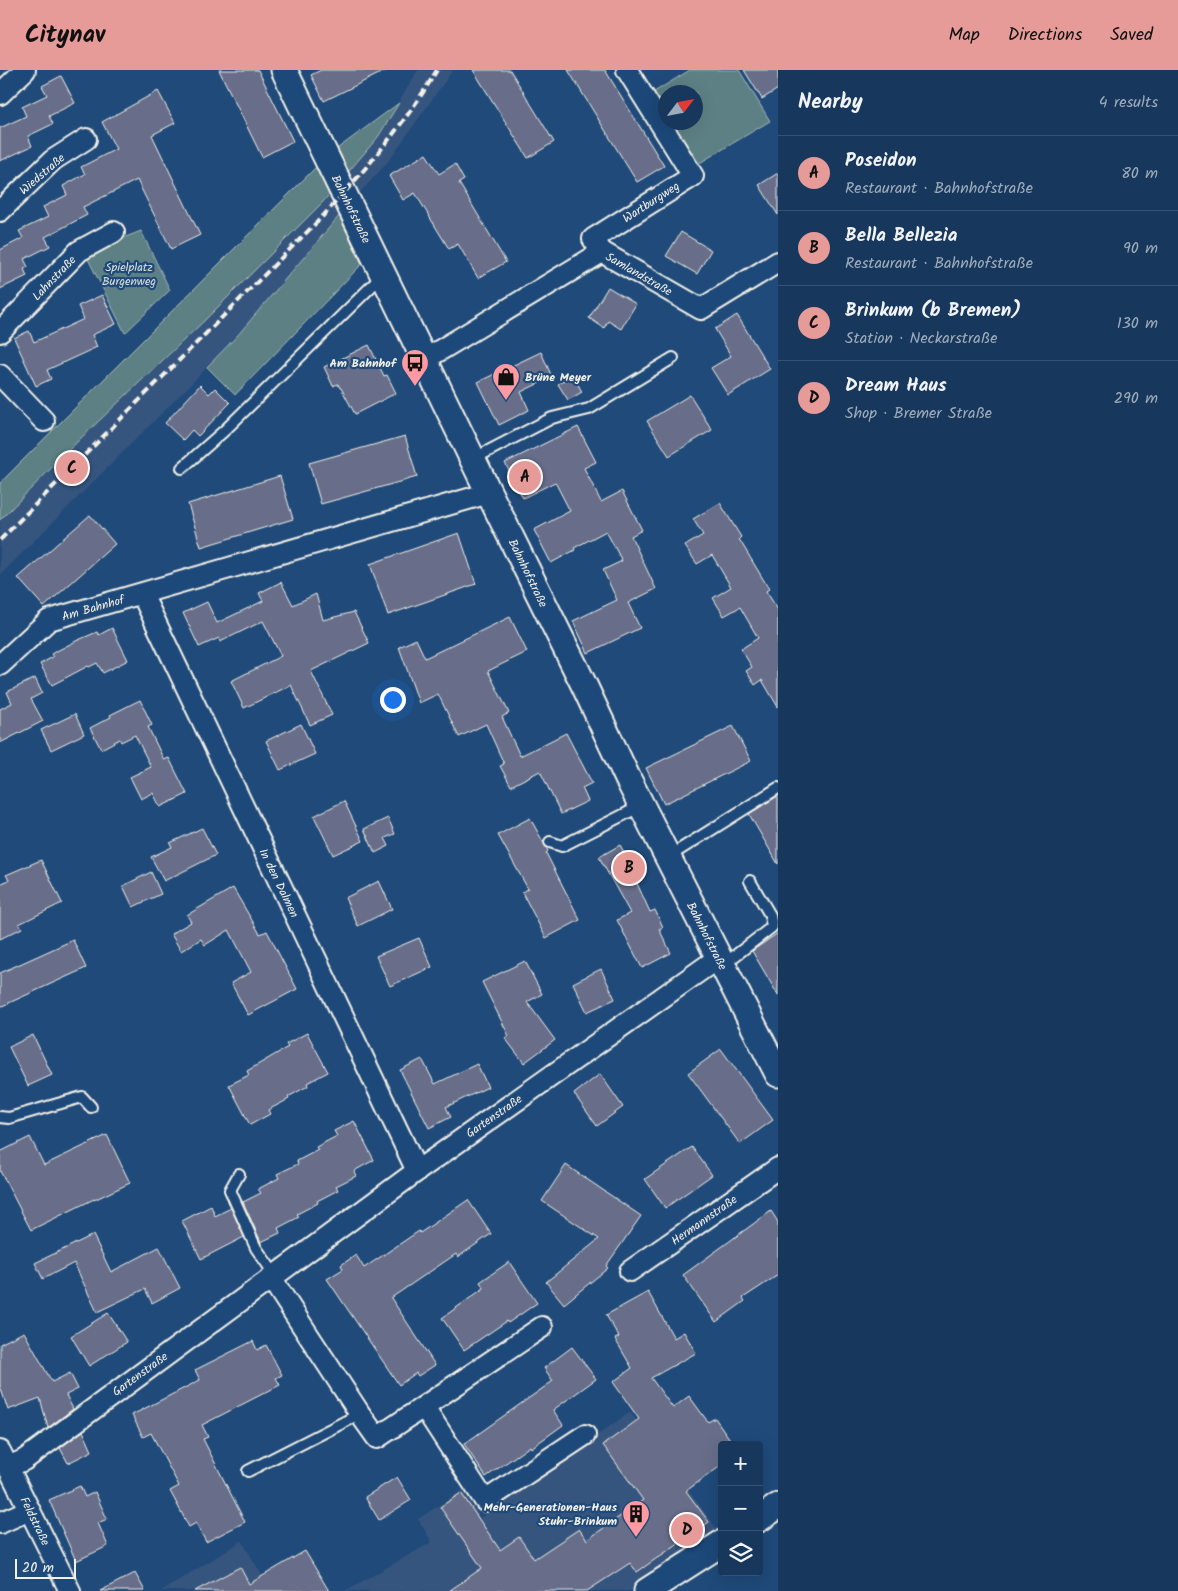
<!DOCTYPE html>
<html lang="en">
<head>
<meta charset="utf-8">
<style>
	:root { --surface:#17385c; --page:#203f62; --text:#f1f3f6; --muted:#9eacbb; --line:#365272; --accent:#e69b98 }
	body { margin:0; font-family:Kalam,sans-serif; background:var(--page); color:var(--text) }
	.controls { position:absolute; right:15px; bottom:15px; display:grid; overflow:hidden; border-radius:5px; box-shadow:0 5px 20px #0002 }
	.controls button { width:45px; height:45px; display:grid; place-items:center; padding:0; border:0; border-bottom:1px solid var(--line); background:var(--surface); color:var(--text); font:25px sans-serif }
	.compass { position:absolute; left:658px; top:15px; width:45px; height:45px; border-radius:50%; background:var(--surface); box-shadow:0 5px 20px #0002; rotate:58deg }
	.scale { position:absolute; left:15px; bottom:12px; width:61px; box-sizing:border-box; padding-left:5px; border:2px solid #f4f1e8; border-top:0; font-size:14px; line-height:18px; white-space:nowrap; color:#f4f1e8; -webkit-text-stroke:4px #1f4a7a; paint-order:stroke }
	.you { position:absolute; left:392px; top:629px; width:18px; height:18px; margin:-12px; border:4px solid #fff; border-radius:50%; background:#1a73e8; box-shadow:0 0 0 8px #1a73e833 }
	.badge { display:grid; place-items:center; width:32px; height:32px; border-radius:50%; background:var(--accent); color:#111; font-size:16px; font-weight:700 }
	.pin { position:absolute; translate:-50% -50%; border:2px solid #fff; box-shadow:0 1px 5px #0006 }
	.list { margin:0; padding:0; list-style:none }
	h2 { display:flex; justify-content:space-between; align-items:center; height:65px; margin:0; padding:0 20px; font-size:21px }
	h2 small { font-size:16px; font-weight:400; color:var(--muted) }
	.list li { display:grid; grid-template-columns:32px 1fr auto; gap:15px; align-items:center; box-sizing:border-box; height:75px; padding:0 20px; border-top:1px solid var(--line) }
	.list b { display:block; font-size:19px; white-space:nowrap }
	.list p { margin:0; font-size:16px; white-space:nowrap; color:var(--muted) }
	.list em { font-size:16px; font-style:normal; color:var(--muted) }
	.icon { flex:none; width:28px; height:28px; fill:none; stroke:currentColor; stroke-width:2; stroke-linecap:round; stroke-linejoin:round }
	.map { position:relative; flex:none; width:778px; height:1521px; overflow:hidden }
	header { display:flex; align-items:center; gap:30px; box-sizing:border-box; height:70px; padding:0 25px; background:var(--accent); color:#111 }
	header strong { font-size:24px }
	nav { display:flex; gap:28px; margin-inline-start:auto; font-size:18px }
	main { display:flex }
	aside { flex:1; background:var(--surface) }
	.map>svg:first-child { display:block }
	.built { fill:#35557f }
	.green { fill:#5d8085; stroke:#a8b8b6 }
	.building { fill:#676e8a; stroke:#f4f1e8 }
	.lines { fill:none; stroke-linecap:round; stroke-linejoin:round }
	.service-casing { stroke:#f4f1e8; stroke-width:14 }
	.minor-casing { stroke:#f4f1e8; stroke-width:24 }
	.tertiary-casing { stroke:#f4f1e8; stroke-width:29 }
	.service { stroke:#1f4a7a; stroke-width:10 }
	.minor { stroke:#1f4a7a; stroke-width:20 }
	.tertiary { stroke:#1f4a7a; stroke-width:25 }
	.rail { stroke:#f4f1e8; stroke-width:4; stroke-dasharray:8 4; stroke-linecap:butt }
	.labels { text-anchor:middle; stroke-width:4.5; stroke-linejoin:round; paint-order:stroke }
	.street-label { font-size:12px; fill:#f4f1e8; stroke:#1f4a7a }
	.park-label { font-size:12px; fill:#dde0d9; stroke:#1f4a7a }
	.poi-label { font-size:12px; font-weight:bold; fill:#f4f1e8; stroke:#1f4a7a; text-anchor:end }
</style>
</head>
<body>
<header>
<strong>Citynav</strong>
<nav><a>Map</a><a>Directions</a><a>Saved</a></nav>
</header>
<main>
<div class="map">
<svg width="778" height="1521" viewBox="0 0 778 1521">
	<rect width="100%" height="100%" fill="#1f4a7a"/>
	<filter id="ink" filterUnits="userSpaceOnUse"><feTurbulence type="fractalNoise" baseFrequency=".02" numOctaves="2"/><feDisplacementMap in="SourceGraphic" scale="10" xChannelSelector="R" yChannelSelector="G"/><feConvolveMatrix kernelMatrix="1 2 1 2 8 2 1 2 1" color-interpolation-filters="sRGB"/></filter>
	<g filter="url(#ink)">
		<g class="built">
			<path d="M418,0H453L387,93L335,150L237,266L190,315L0,505V450L81,368L204,251L378,67Z"/>
			<path d="M630,1342L720,1463L629,1521H345L432,1472L418,1449L463,1420L480,1448Z"/>
			<path d="M242,1471L271,1521H161Z"/>
		</g>
		<g class="green">
			<path d="M690,0H739L770,51L698,94L673,53L696,52V22H666L665,40L654,22Z"/>
			<path d="M399,33L378,67L322,133L204,251L81,368L0,450V413L326,87Z"/>
			<path d="M339,146L362,194L235,325L207,297L237,266Z"/>
			<path d="M141,161L170,220L125,263L85,183Z"/>
		</g>
		<g class="building">
			<path d="M219,0H258L293,71L262,87Z"/>
			<path d="M321,0H387L324,31L311,5Z"/>
			<path d="M473,0H510L554,72L528,88Z"/>
			<path d="M568,0H605L664,96L637,112Z"/>
			<path d="M744,0H778V19L762,29Z"/>
			<path d="M61,6L75,33L49,46L53,54L28,66L32,76L0,91V58L26,46L22,37L47,25L42,16Z"/>
			<path d="M158,21L175,53L152,65L200,165L171,179L137,110L83,137L87,145L45,167L50,176L24,189L28,197L24,199L27,206L0,219V180L23,168L19,161L48,147L43,137L67,125L63,116L85,104L81,97L116,79L102,52Z"/>
			<path d="M426,84L439,104L455,94L464,110L459,113L506,192L478,208L458,174L449,179L415,123L403,130L389,106Z"/>
			<path d="M778,103V145L759,115Z"/>
			<path d="M681,162L711,180L697,204L666,186Z"/>
			<path d="M608,217L636,234L621,259L608,251L604,258L589,248Z"/>
			<path d="M102,225L116,254L92,265L97,277L47,300L51,309L36,316L14,268L29,261L34,272L84,249L78,236Z"/>
			<path d="M737,245L770,299L728,325L711,298L731,286L715,259Z"/>
			<path d="M369,275L384,306L387,305L396,323L355,344L341,318H340L338,314L333,316L324,297Z"/>
			<path d="M541,282L552,307L521,322L529,340L499,355L478,312Z"/>
			<path d="M573,305L582,322L568,330L558,314Z"/>
			<path d="M200,315L209,324L215,318L230,333L198,366L192,360L183,370L165,353Z"/>
			<path d="M690,325L712,360L669,386L647,351Z"/>
			<path d="M578,357L596,392L584,398L601,432L622,421L642,460L631,466L656,519L628,533L640,558L588,583L573,551L617,530L603,500L622,491L606,461L574,478L575,480L551,493L534,460L570,441L555,412L523,428L505,393Z"/>
			<path d="M405,366L417,407L321,434L309,393Z"/>
			<path d="M280,406L293,449L201,477L188,434Z"/>
			<path d="M720,433L741,467L739,469L769,519L766,521L778,540V637L762,610L755,615L746,601L752,597L741,579L758,568L740,537L724,546L713,528L731,517L712,485L697,494L685,476L703,465L693,449Z"/>
			<path d="M90,445L115,474L44,537L18,508Z"/>
			<path d="M459,463L476,514L388,545L370,494Z"/>
			<path d="M281,512L293,535L316,524L323,550L354,542L369,573L311,601L332,645L310,655L291,615L244,638L231,611L281,586L263,551L220,572L219,568L199,577L183,543L207,532L217,553L263,531L259,523Z"/>
			<path d="M510,547L527,582L488,601L509,643L502,647L520,686L566,663L592,713L582,718L588,731L561,744L540,701L511,716L500,696L504,694L486,654L459,667L438,624L419,633L399,577L416,569L425,588Z"/>
			<path d="M112,558L128,590L103,603L97,593L89,597L88,596L52,615L40,594L53,587L51,584L76,571L97,562L99,565Z"/>
			<path d="M35,608L42,623L31,629L43,651L0,673V639L12,633L7,622Z"/>
			<path d="M140,630L152,655L148,657L164,690L169,688L187,724L160,737L153,723L141,729L130,707L151,697L135,665L121,672L120,669L101,679L90,658L111,647L110,645Z"/>
			<path d="M75,644L84,664L51,680L41,660Z"/>
			<path d="M301,654L315,684L280,700L266,671Z"/>
			<path d="M733,656L751,691L664,734L646,698Z"/>
			<path d="M778,726V794L749,744Z"/>
			<path d="M344,731L363,771L333,785L314,746Z"/>
			<path d="M388,748L395,764L385,768L389,776L375,783L364,759Z"/>
			<path d="M530,748L548,781L546,783L580,850L546,868L522,822L528,819L498,765Z"/>
			<path d="M202,758L216,785L164,811L151,787L172,777L170,773Z"/>
			<path d="M620,775L638,807L635,809L650,842L655,840L663,857L659,859L671,883L642,898L617,850L630,843L599,787Z"/>
			<path d="M41,790L62,833L19,854L22,858L0,869V814L9,810L6,805Z"/>
			<path d="M151,802L161,824L133,837L123,816Z"/>
			<path d="M379,811L392,839L358,856L345,828Z"/>
			<path d="M233,818L260,864L267,861L297,919L248,945L231,913L251,902L229,860L205,875L201,869L181,881L171,864L191,852L187,845Z"/>
			<path d="M778,863V925L752,881Z"/>
			<path d="M419,868L432,897L390,916L376,886Z"/>
			<path d="M73,870L86,898L0,937V903Z"/>
			<path d="M525,891L542,924L527,932L555,970L524,993L505,968L509,966L482,912Z"/>
			<path d="M601,899L615,929L587,942L573,913Z"/>
			<path d="M307,963L328,1002L307,1013L308,1016L288,1027L289,1029L268,1040L270,1044L250,1055L229,1015L249,1005L247,1001L288,977L286,974Z"/>
			<path d="M33,965L52,1005L28,1016L9,977Z"/>
			<path d="M721,979L773,1050L740,1074L688,1003Z"/>
			<path d="M422,989L435,1014L477,994L488,1017L446,1037L451,1047L429,1058L400,1000Z"/>
			<path d="M600,1004L623,1037L597,1056L574,1024Z"/>
			<path d="M354,1051L374,1090L354,1101L356,1106L336,1116L338,1120L317,1131L318,1133L297,1144L299,1147L278,1158L280,1163L261,1172L243,1132L261,1123L258,1119L279,1108L277,1104L298,1094L297,1091L318,1080L316,1077L337,1066L334,1061Z"/>
			<path d="M107,1065L130,1113L94,1130V1129L31,1160L0,1101V1082L30,1067L44,1095Z"/>
			<path d="M692,1077L712,1105L665,1138L645,1109Z"/>
			<path d="M566,1095L641,1146L606,1196L608,1198L564,1234L546,1212L599,1169L542,1131Z"/>
			<path d="M468,1130L491,1164L458,1187L456,1184L391,1228L435,1295L418,1306L416,1303L399,1315L327,1209L343,1199L341,1195L356,1185L364,1198L419,1161L420,1163Z"/>
			<path d="M211,1136L215,1146L231,1138L244,1167L201,1189L182,1151Z"/>
			<path d="M771,1141L778,1152V1205L743,1228L745,1231L716,1252L683,1205Z"/>
			<path d="M93,1165L111,1202L159,1177L180,1218L152,1233L145,1219L97,1242L74,1193L43,1209L35,1193Z"/>
			<path d="M509,1192L537,1233L508,1253L507,1251L464,1280L442,1248L484,1218L480,1212Z"/>
			<path d="M648,1222L674,1268L684,1262L696,1283L651,1308L673,1338L689,1326L708,1352L715,1348L734,1375H722V1395L686,1421L709,1452L637,1502L630,1493L587,1521H449L482,1498L440,1437L461,1423L500,1480L519,1467L534,1489L579,1459L587,1470L643,1430L603,1375L639,1349L613,1312L632,1298L615,1269L619,1267L606,1245Z"/>
			<path d="M108,1243L127,1272L89,1296L71,1266Z"/>
			<path d="M24,1262L52,1312L70,1303L78,1319L66,1325L73,1339L48,1358L40,1328L8,1340L0,1316V1274Z"/>
			<path d="M253,1271L257,1280L266,1275L282,1305L276,1308L280,1315L202,1355L208,1367L203,1369L245,1452L206,1472L196,1453L189,1457L170,1421L179,1416L151,1363L143,1367L132,1345L200,1310L195,1300Z"/>
			<path d="M572,1277L596,1309L553,1340L563,1355L531,1378L530,1376L486,1407L464,1374L553,1311L544,1298Z"/>
			<path d="M83,1361L92,1381L68,1393L60,1378Z"/>
			<path d="M397,1407L411,1430L379,1450L365,1427Z"/>
			<path d="M80,1416L85,1427L95,1422L107,1449L98,1453L108,1476L76,1491L49,1430Z"/>
			<path d="M305,1481L329,1521H195L240,1497L249,1514Z"/>
			<path d="M135,1503L145,1521H100Z"/>
		</g>
		<g class="lines">
			<defs>
				<g id="service">
					<path d="M473,389L552,348L589,339L673,288"/>
					<path d="M182,398L225,360L382,206"/>
					<path d="M550,772L562,776L641,736"/>
					<path d="M668,787L778,718"/>
					<path d="M723,895L772,857L770,845L750,811"/>
					<path d="M0,1047L9,1048L82,1027L91,1037"/>
					<path d="M239,1104L230,1120L256,1178L275,1205"/>
					<path d="M248,1401L360,1344"/>
				</g>
				<g id="minor">
					<path d="M0,24L25,0"/>
					<path d="M0,141L53,90L86,69"/>
					<path d="M602,182L593,169L693,106L627,0"/>
					<path d="M0,262L79,181L114,162"/>
					<path d="M424,290L602,182L701,239L778,192"/>
					<path d="M0,305L44,351"/>
					<path d="M142,524L417,1101"/>
					<path d="M0,595L49,550L489,423"/>
					<path d="M630,1201L778,1098"/>
					<path d="M271,1208L360,1344L377,1368L542,1257"/>
					<path d="M424,1337L485,1431L585,1365"/>
					<path d="M0,1381L70,1521"/>
					<path d="M8,1397L24,1390L417,1101L718,888"/>
					<path d="M0,1453L29,1440"/>
				</g>
				<g id="tertiary">
					<path d="M284,0L489,423L584,615L627,707L778,1004"/>
					<path d="M759,1449L778,1436"/>
					<path d="M647,1521L722,1473"/>
				</g>
			</defs>
			<use href="#service" class="service-casing"/>
			<use href="#minor" class="minor-casing"/>
			<use href="#tertiary" class="tertiary-casing"/>
			<use href="#service" class="service"/>
			<use href="#minor" class="minor"/>
			<use href="#tertiary" class="tertiary"/>
			<path class="rail" d="M0,470L323,146C365,100 405,54 437,0"/>
		</g>
	</g>
	<defs>
		<symbol id="bus-pin" viewBox="-11 -11 22 30"><path d="M0 17L-7.5 6A9.5 9.5 0 1 1 7.5 6Z" fill="#ff9aa2" stroke="#1f4a7a"/><path d="M-5-6H5V4H4V6H2V4H-2V6H-4V4H-5ZM-3.5-4V0h7V-4ZM-3.5 1.2v1.5H-2V1.2ZM2 1.2v1.5H3.5V1.2Z" fill="#111"/></symbol>
		<symbol id="shop-pin" viewBox="-11 -11 22 30"><path d="M0 17L-7.5 6A9.5 9.5 0 1 1 7.5 6Z" fill="#ff9aa2" stroke="#1f4a7a"/><path d="M-5-2.5h2.3a2.7 3.5 0 0 1 5.4 0H5L5.5 6h-11ZM-1.5-2.5h3a1.5 2.3 0 0 0-3 0Z" fill="#111"/></symbol>
		<symbol id="building-pin" viewBox="-11 -11 22 30"><path d="M0 17L-7.5 6A9.5 9.5 0 1 1 7.5 6Z" fill="#ff9aa2" stroke="#1f4a7a"/><path d="M-4-6H4V6H1V3H-1V6H-4ZM-2.5-4.3h1.7v1.8h-1.7ZM.8-4.3h1.7v1.8H.8ZM-2.5-1h1.7V.8h-1.7ZM.8-1h1.7V.8H.8Z" fill="#111"/></symbol>
	</defs>
	<g fill-rule="evenodd">
		<use href="#bus-pin" x="399" y="277" width="32" height="43"/>
		<use href="#shop-pin" x="490" y="291" width="32" height="43"/>
		<use href="#building-pin" x="620" y="1428" width="32" height="43"/>
	</g>
	<g class="labels">
		<g class="street-label">
			<text transform="translate(42 104) rotate(-41)" y="4">Wiedstraße</text>
			<text transform="translate(651 132) rotate(-33)" y="4">Wartburgweg</text>
			<text transform="translate(351 139) rotate(64)" y="4">Bahnhofstraße</text>
			<text transform="translate(639 204) rotate(30)" y="4">Samlandstraße</text>
			<text transform="translate(54 208) rotate(-46)" y="4">Lahnstraße</text>
			<text transform="translate(528 503) rotate(64)" y="4">Bahnhofstraße</text>
			<text transform="translate(93 538) rotate(-16)" y="4">Am Bahnhof</text>
			<text transform="translate(279 813) rotate(64)" y="4">In den Dalmen</text>
			<text transform="translate(707 866) rotate(63)" y="4">Bahnhofstraße</text>
			<text transform="translate(494 1046) rotate(-35)" y="4">Gartenstraße</text>
			<text transform="translate(704 1150) rotate(-35)" y="4">Hermannstraße</text>
			<text transform="translate(140 1304) rotate(-36)" y="4">Gartenstraße</text>
			<text transform="translate(35 1451) rotate(64)" y="4">Feldstraße</text>
		</g>
		<g class="park-label">
			<text x="129" y="201">Spielplatz<tspan x="129" dy="14">Burgenweg</tspan></text>
		</g>
		<g class="poi-label">
			<text x="396" y="297">Am Bahnhof</text>
			<text x="525" y="311" text-anchor="start">Brüne Meyer</text>
			<text x="617" y="1441">Mehr-Generationen-Haus<tspan x="617" dy="14">Stuhr-Brinkum</tspan></text>
		</g>
	</g>
</svg>
<div class="controls">
<button>+</button>
<button>−</button>
<button><svg class="icon" aria-label="layers" viewBox="0 0 24 24"><path d="M12 4l9 5-9 5-9-5zM3 14l9 5 9-5"/></svg></button>
</div>
<svg class="compass" viewBox="-18 -18 36 36"><path d="M0-13l5 13h-10z" fill="#e53935"/><path d="M0 13l5-13h-10z" fill="#9eacbb"/></svg>
<div class="scale">20 m</div>
<div class="you"></div>
<div class="pin badge" style="left:525px;top:407px">A</div>
<div class="pin badge" style="left:629px;top:798px">B</div>
<div class="pin badge" style="left:72px;top:398px">C</div>
<div class="pin badge" style="left:687px;top:1460px">D</div>
</div>
<aside>
<h2>Nearby<small>4 results</small></h2>
<ul class="list">
<li><span class="badge">A</span><div><b>Poseidon</b><p>Restaurant · Bahnhofstraße</p></div><em>80 m</em></li>
<li><span class="badge">B</span><div><b>Bella Bellezia</b><p>Restaurant · Bahnhofstraße</p></div><em>90 m</em></li>
<li><span class="badge">C</span><div><b>Brinkum (b Bremen)</b><p>Station · Neckarstraße</p></div><em>130 m</em></li>
<li><span class="badge">D</span><div><b>Dream Haus</b><p>Shop · Bremer Straße</p></div><em>290 m</em></li>
</ul>
</aside>
</main>
</body>
</html>
